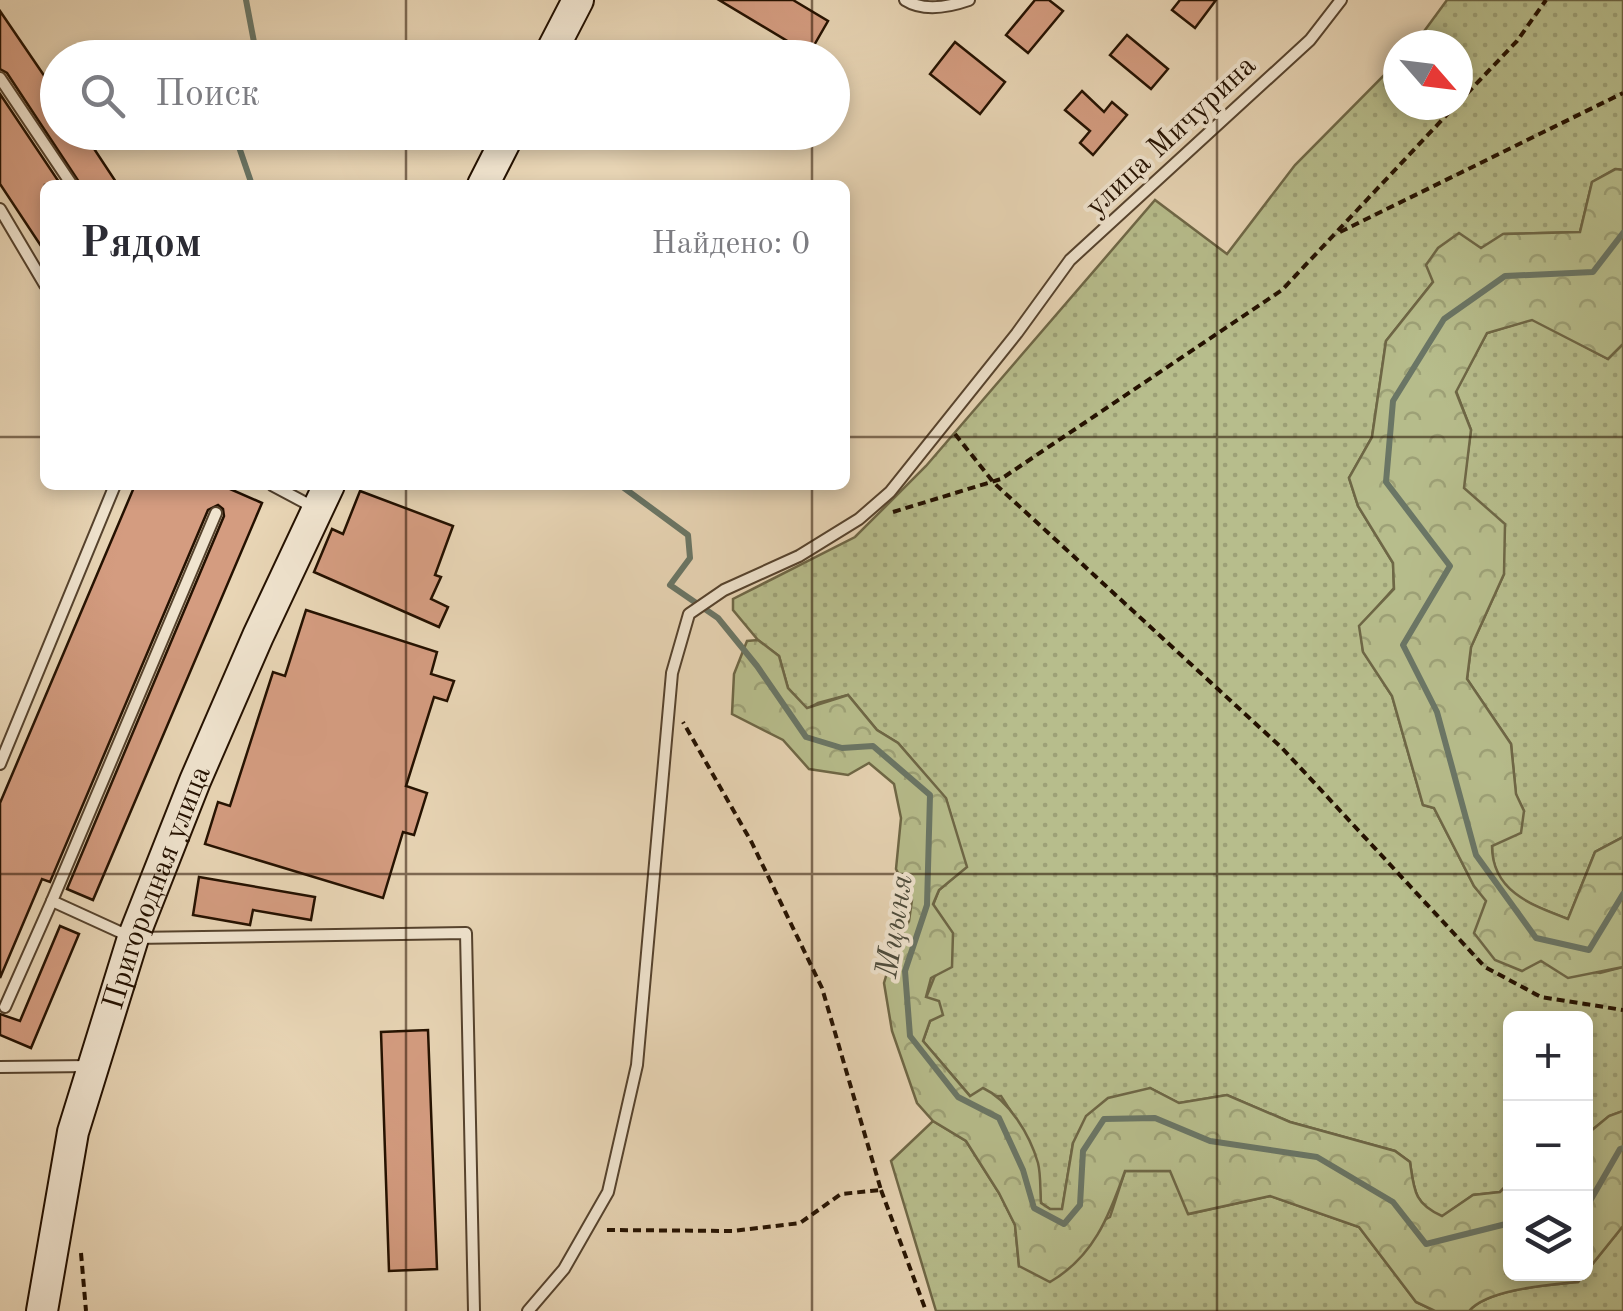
<!DOCTYPE html>
<html lang="ru">
<head>
<meta charset="utf-8">
<style>
	:root { --surface:#fff; --page:#f2f2f3; --text:#2b2b33; --muted:#7c7c81; --line:#e1e1e2 }
	body { margin:0; font-family:"Old Standard TT",serif; background:var(--page); color:var(--text) }
	.controls { position:absolute; right:30px; bottom:30px; display:grid; overflow:hidden; border-radius:15px; box-shadow:0 5px 15px #0003 }
	.controls button { width:90px; height:90px; display:grid; place-items:center; padding:0; border:0; border-bottom:2px solid var(--line); background:var(--surface); color:var(--text); font:50px sans-serif }
	.compass { position:absolute; left:1383px; top:30px; width:90px; height:90px; border-radius:50%; background:var(--surface); box-shadow:0 5px 15px #0003; rotate:118deg }
	.list { margin:0; padding:0; list-style:none }
	h2 { display:flex; justify-content:space-between; align-items:center; height:130px; margin:0; padding:0 40px; font-size:42px }
	h2 small { font-size:32px; font-weight:400; color:var(--muted) }
	.icon { flex:none; width:55px; height:55px; fill:none; stroke:currentColor; stroke-width:2; stroke-linecap:round; stroke-linejoin:round }
	.map { position:relative; flex:none; width:1623px; height:1311px; overflow:hidden }
	.search { position:absolute; background:var(--surface); box-shadow:0 5px 15px #0003; left:40px; top:40px; width:810px; height:110px; display:flex; align-items:center; gap:25px; box-sizing:border-box; padding:0 35px; border-radius:55px; color:var(--muted); font-size:38px }
	.panel { position:absolute; background:var(--surface); box-shadow:0 5px 15px #0003; left:40px; top:180px; width:810px; height:310px; border-radius:15px }
	.map>svg:first-child { display:block }
	.grass { fill:url(#grass-dots); stroke:#6e6746; stroke-width:2.5 }
	.forest { fill:url(#forest-crowns); stroke:#6e6746; stroke-width:2.5 }
	.lines { fill:none; stroke-linecap:round; stroke-linejoin:round }
	.stream { stroke:#6a7666; stroke-width:6 }
	.building { fill:#d49c80; stroke:#241100; stroke-width:2.5 }
	.lane-casing { stroke:#55422d; stroke-width:14 }
	.secondary-casing { stroke:#241100; stroke-width:34 }
	.path { stroke:#241100; stroke-width:4; stroke-dasharray:8 5; stroke-linecap:butt }
	.lane { stroke:#f0e4cf; stroke-width:10 }
	.secondary { stroke:#f0e4cf; stroke-width:30 }
	.grid { fill:none; stroke:#241100; stroke-width:2.5; stroke-opacity:0.55 }
	.labels { text-anchor:middle; stroke-width:8; stroke-linejoin:round; paint-order:stroke }
	.street-label { font-size:30px; fill:#241100; stroke:#f0e4cf }
	.water-label { font-size:32px; font-style:italic; fill:#4d4c3c; stroke:#f0e4cf }
</style>
</head>
<body>
<div class="map">
<svg width="1623" height="1311" viewBox="0 0 1623 1311">
	<defs>
		<pattern id="grass-dots" width="8" height="8" patternUnits="userSpaceOnUse" patternTransform="scale(2.5)"><rect width="8" height="8" fill="#b7bd8c"/><path d="M2 2h.1M6 6h.1" fill="none" stroke="#9da177" stroke-width="1.8" stroke-linecap="round"/></pattern>
		<pattern id="forest-crowns" width="20" height="18" patternUnits="userSpaceOnUse" patternTransform="scale(2.5)"><rect width="20" height="18" fill="#b7bd8c"/><path d="M2 6a3 3 0 1 1 6 0M12 15a3 3 0 1 1 6 0" fill="none" stroke="#9da177"/></pattern>
	</defs>
	<rect width="100%" height="100%" fill="#e8d5b5"/>
	<filter id="stains"><feTurbulence type="fractalNoise" baseFrequency=".002" numOctaves="4"/><feColorMatrix values="0 0 0 0 .2 0 0 0 0 .09 0 0 0 0 .02 0 0 0 .5 -.17"/></filter>
	<radialGradient id="worn" r=".72"><stop offset=".6" stop-color="#630" stop-opacity="0"/><stop offset="1" stop-color="#630" stop-opacity=".3"/></radialGradient>
	<g class="grass">
		<path d="M1447,0H1623V170L1615,169L1592,182L1580,232L1504,234L1433,282L1386,341L1372,437L1349,478L1358,506L1393,563L1394,588L1360,626L1363,651L1392,696L1423,805L1434,808L1474,886L1541,961L1600,973L1623,967V1111L1609,1116L1586,1135V1018H1510V1182L1500,1192L1473,1195L1442,1217C1414,1204 1414,1190 1410,1162L1395,1151L1290,1122L1227,1095L1179,1103L1150,1088L1073,1143L1062,1210L1050,1209L1041,1203C1038,1152 1028,1138 1001,1096L971,1097L923,1041L930,1021L926,998L952,933L933,905L939,890L966,867L946,799L898,743L877,730L848,695L818,703L807,709L788,688L779,656L758,640L733,610V599L855,537L926,466L1155,200L1227,254L1295,165L1398,61V105H1458V45H1414Z"/>
		<path d="M1533,319L1608,359L1623,344V837L1595,852L1568,919C1530,904 1492,894 1492,846L1524,811L1516,795L1511,744L1467,679L1471,647L1504,574L1463,488L1471,430L1456,391L1487,333Z"/>
		<path d="M933,1121L966,1141L999,1193L1015,1225L1019,1266L1110,1217L1125,1171H1171L1189,1214L1270,1196L1359,1227L1416,1302L1435,1311H936L891,1161Z"/>
		<path d="M1623,1226V1311H1469C1488,1289 1549,1285 1578,1282Z"/>
	</g>
	<g class="forest">
		<path d="M1616,169L1623,170V344L1608,359L1532,320L1487,333L1456,392L1471,430L1464,488L1505,524L1504,574L1471,647L1467,679L1511,744L1516,794L1524,811L1521,833L1492,846C1492,891 1531,905 1568,919L1595,852L1623,837V967L1568,978L1541,961L1522,971L1495,960L1474,933L1486,901L1474,886L1434,808L1423,805L1392,696L1363,652L1359,626L1394,589L1393,563L1358,506L1349,478L1372,437L1386,341L1433,282L1426,265L1438,248L1459,233L1481,248L1503,234L1580,232L1592,182Z"/>
		<path d="M758,640L779,656L788,688L807,708L848,695L877,730L898,743L946,798L967,867L939,890L933,904L953,933L952,967L931,978L926,997L939,1001L943,1015L930,1021L923,1041L970,1096L983,1088C1009,1100 1030,1135 1038,1163C1041,1175 1040,1190 1041,1203L1050,1209H1062L1073,1143L1086,1116L1108,1098L1150,1088L1179,1103L1227,1095L1290,1122L1395,1151L1410,1162C1414,1190 1414,1204 1442,1216L1473,1195L1500,1192L1510,1182V1274H1584L1578,1282C1549,1285 1488,1289 1469,1311H1435L1416,1302L1359,1227L1270,1196L1188,1214L1170,1171H1125C1109,1217 1093,1257 1050,1282L1019,1266L1015,1225L999,1193L966,1141L933,1121L917,1103L892,1031L884,983L894,949L909,921L912,900L896,869L901,818L894,784L869,763L848,775L809,769L783,740L732,714L734,674L747,641Z"/>
		<path d="M1623,1111V1226L1586,1272V1135L1609,1116Z"/>
	</g>
	<g class="lines">
		<g class="stream">
			<path d="M246,0L257,58"/>
			<path d="M238,132V144L252,185"/>
			<path d="M1623,233L1593,272L1505,276L1444,319L1393,401L1386,482L1450,566L1403,645L1437,712L1476,855L1536,938L1589,950L1623,894"/>
			<path d="M620,485L688,535L690,558L670,585L718,618L757,666L806,737L842,748L873,746L930,795L927,905L905,971L910,1036L958,1097L999,1118L1023,1170L1034,1208L1064,1224L1080,1205L1083,1151L1104,1119L1155,1118L1210,1141L1317,1157L1393,1202L1426,1244L1510,1223"/>
			<path d="M1586,1208L1620,1149L1623,1148"/>
		</g>
	</g>
	<g class="building">
		<path d="M719,0H793L828,21L809,54Z"/>
		<path d="M1035,0H1049L1063,11L1028,53L1006,35Z"/>
		<path d="M1180,0H1216L1195,28L1172,10Z"/>
		<path d="M0,11L58,96V132H83L118,185H81L7,73L0,69Z"/>
		<path d="M1127,35L1168,69L1151,89L1110,55Z"/>
		<path d="M955,42L1005,82L980,114L930,74Z"/>
		<path d="M1082,91L1104,112L1112,102L1127,115L1093,155L1080,143L1090,131L1065,110Z"/>
		<path d="M0,94L61,185H45V252L0,184Z"/>
		<path d="M135,485H221L262,503L93,900L67,889L224,516L223,509L218,505L208,510L50,882L42,879L0,978V803Z"/>
		<path d="M360,491L453,526L435,575L441,577L431,599L448,607L439,627L314,572L332,529L343,534Z"/>
		<path d="M306,610L437,652L431,674L454,681L447,701L434,697L406,786L427,793L414,835L403,832L383,898L205,844L218,802L230,806L273,672L285,676Z"/>
		<path d="M199,877L315,897L311,920L253,910L250,925L193,915Z"/>
		<path d="M60,926L79,934L31,1048L0,1035V1014L20,1021Z"/>
		<path d="M428,1030L437,1269L389,1271L381,1032Z"/>
	</g>
	<g class="lines">
		<defs>
			<g id="lane">
				<path d="M905,0C924,12 949,7 969,0"/>
				<path d="M0,78L72,185"/>
				<path d="M0,209L45,285"/>
				<path d="M272,485L315,508"/>
				<path d="M216,513L52,901L133,938L466,933L474,1311"/>
				<path d="M0,764L115,485"/>
				<path d="M5,1007L52,901"/>
				<path d="M0,1067L90,1066"/>
				<path d="M528,1311L564,1269L608,1192L637,1065L672,673L689,614L724,590L799,556L859,519L890,492L1017,333L1070,260L1310,40L1341,0"/>
			</g>
			<g id="secondary">
				<path d="M548,58L578,0"/>
				<path d="M483,185L510,132"/>
				<path id="s1" d="M42,1311L73,1132L133,938L195,781L258,636L329,485"/>
			</g>
		</defs>
		<use href="#lane" class="lane-casing"/>
		<use href="#secondary" class="secondary-casing"/>
		<g class="path">
			<path d="M1458,103L1517,41L1546,0"/>
			<path d="M1340,232L1623,93"/>
			<path d="M955,434L994,483L1282,748L1485,967L1541,997L1623,1010"/>
			<path d="M893,512L1001,479L1282,290L1456,105"/>
			<path d="M881,1190L926,1311"/>
			<path d="M607,1230L733,1231L800,1223L841,1194L881,1190L822,988L752,843L683,722"/>
			<path d="M81,1253L86,1311"/>
		</g>
		<use href="#lane" class="lane"/>
		<use href="#secondary" class="secondary"/>
	</g>
	<path class="grid" d="M406,0V58M812,0V58M1217,0V1311M406,132V185M812,132V185M0,437H45M845,437H1623M406,485V1311M812,485V1311M0,874H1623"/>
	<g class="labels">
		<g class="street-label">
			<text transform="translate(1170 135) rotate(-43)" y="10">улица Мичурина</text>
			<text dy="10" stroke="none"><textPath href="#s1" startOffset="440">Пригородная улица</textPath></text>
		</g>
		<g class="water-label">
			<text transform="translate(893 926) rotate(-81)" y="11">Мцыня</text>
		</g>
	</g>
	<rect width="100%" height="100%" filter="url(#stains)"/>
	<rect width="100%" height="100%" fill="url(#worn)"/>
</svg>
<div class="controls">
<button>+</button>
<button>−</button>
<button><svg class="icon" aria-label="layers" viewBox="0 0 24 24"><path d="M12 4l9 5-9 5-9-5zM3 14l9 5 9-5"/></svg></button>
</div>
<svg class="compass" viewBox="-18 -18 36 36"><path d="M0-13l5 13h-10z" fill="#e53935"/><path d="M0 13l5-13h-10z" fill="#7c7c81"/></svg>
<div class="search"><svg class="icon" aria-label="search" viewBox="0 0 24 24"><circle cx="10" cy="10" r="6"/><path d="M15 15l6 6"/></svg>Поиск</div>
<section class="panel">
<h2>Рядом<small>Найдено: 0</small></h2>
<ul class="list">
</ul>
</section>
</div>
</body>
</html>
